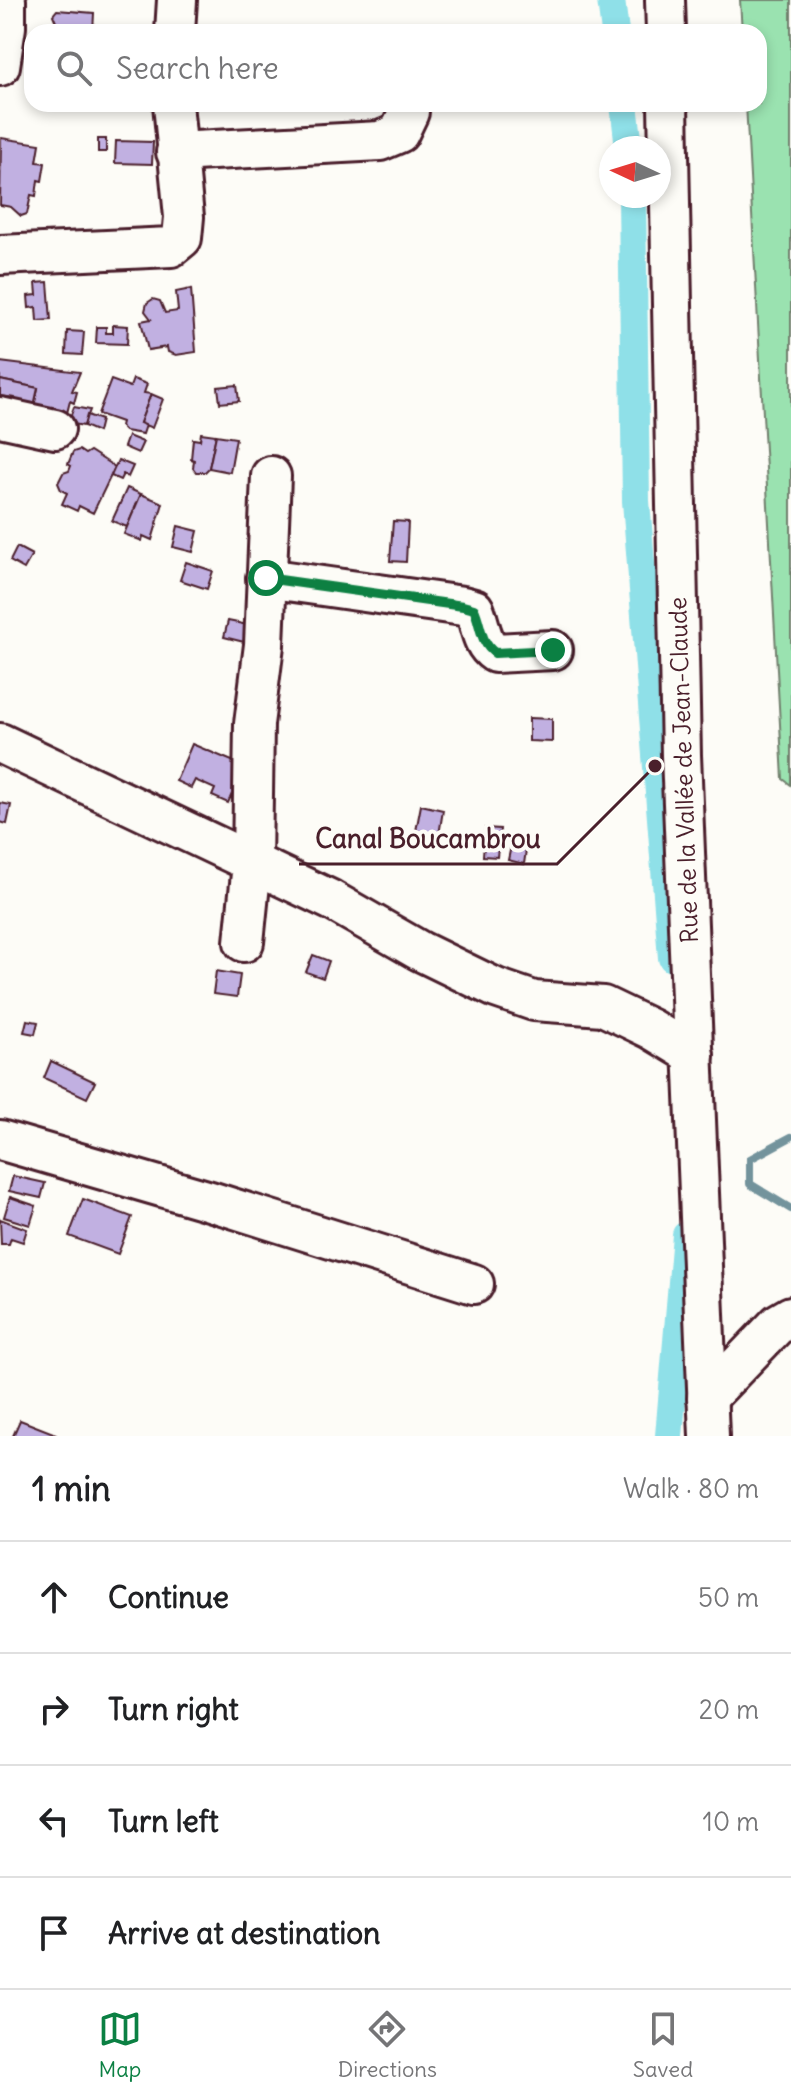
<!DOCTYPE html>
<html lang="en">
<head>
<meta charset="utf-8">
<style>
	:root { --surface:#fff; --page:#f6f6f6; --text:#202124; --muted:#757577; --line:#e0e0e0; --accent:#0b8043 }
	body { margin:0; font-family:Delius,sans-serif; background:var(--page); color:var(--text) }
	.compass { position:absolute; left:599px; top:136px; width:72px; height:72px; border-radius:50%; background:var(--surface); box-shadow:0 4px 12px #0003; rotate:274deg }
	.stop { position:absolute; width:24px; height:24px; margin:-18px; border:6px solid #0b8043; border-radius:50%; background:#fff }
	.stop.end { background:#0b8043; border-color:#fff; box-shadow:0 2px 8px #0008 }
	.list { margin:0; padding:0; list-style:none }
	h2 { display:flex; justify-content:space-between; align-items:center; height:104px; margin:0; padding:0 32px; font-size:34px }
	h2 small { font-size:26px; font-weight:400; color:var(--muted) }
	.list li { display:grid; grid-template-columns:52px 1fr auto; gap:24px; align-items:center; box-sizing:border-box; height:112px; padding:0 32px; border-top:2px solid var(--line) }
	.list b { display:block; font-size:30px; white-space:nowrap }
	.list em { font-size:26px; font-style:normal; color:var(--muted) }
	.icon { flex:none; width:44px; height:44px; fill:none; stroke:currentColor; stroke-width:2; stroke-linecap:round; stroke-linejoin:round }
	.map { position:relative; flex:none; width:791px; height:1436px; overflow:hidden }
	.search { position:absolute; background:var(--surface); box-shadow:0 4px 12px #0003; left:24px; right:24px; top:24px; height:88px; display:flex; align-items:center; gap:20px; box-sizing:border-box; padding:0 28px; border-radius:24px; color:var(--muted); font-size:30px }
	.sheet { height:552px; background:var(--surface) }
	nav { display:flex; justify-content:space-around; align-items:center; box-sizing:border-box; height:112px; border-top:2px solid var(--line); background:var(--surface); font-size:22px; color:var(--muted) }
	nav a { display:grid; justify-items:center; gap:4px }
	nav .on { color:var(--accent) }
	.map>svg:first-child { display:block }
	.green { fill:#9ae2b0; stroke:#72806e; stroke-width:2 }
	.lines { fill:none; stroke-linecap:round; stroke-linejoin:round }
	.stream { stroke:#73939c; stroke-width:8 }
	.canal { stroke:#8fe0e8; stroke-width:28 }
	.building { fill:#c1b0e1; stroke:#4a1f2b; stroke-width:2 }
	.minor-casing { stroke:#4a1f2b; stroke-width:44 }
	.minor { stroke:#fdfcf7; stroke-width:38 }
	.route { stroke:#0b8043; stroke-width:10 }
	.labels { text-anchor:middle; stroke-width:8; stroke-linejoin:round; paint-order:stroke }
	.street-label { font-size:24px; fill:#4a1f2b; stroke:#fdfcf7 }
	.leader { fill:none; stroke:#4a1f2b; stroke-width:3 }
	.callout-dot { fill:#4a1f2b; stroke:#fdfcf7; stroke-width:3 }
	.callout-label { font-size:26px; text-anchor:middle; font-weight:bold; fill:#4a1f2b; stroke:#fdfcf7; stroke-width:8; stroke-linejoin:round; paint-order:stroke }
</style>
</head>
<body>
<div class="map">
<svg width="791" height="1436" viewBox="0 0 791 1436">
	<rect width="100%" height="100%" fill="#fdfcf7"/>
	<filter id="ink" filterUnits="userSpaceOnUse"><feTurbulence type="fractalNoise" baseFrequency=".0125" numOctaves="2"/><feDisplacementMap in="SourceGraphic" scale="16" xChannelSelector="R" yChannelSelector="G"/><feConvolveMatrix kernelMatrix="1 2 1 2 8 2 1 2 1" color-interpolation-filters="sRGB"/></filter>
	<g filter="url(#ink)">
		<path class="green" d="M740,0H791V785L783,779L746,104H759V32H742Z"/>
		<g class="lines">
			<path class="stream" d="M791,1137L750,1159V1184L791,1209"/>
			<g class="canal">
				<path d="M611,0L615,32"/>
				<path d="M624,104L629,148"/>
				<path d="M632,196L636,501L672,958"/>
				<path d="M669,1436L686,1235"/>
			</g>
		</g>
		<g class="building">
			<path d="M57,10L94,13L93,32H53L56,22L53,15Z"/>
			<path d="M1,138L40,144L37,162L45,163L42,181L38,180L36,196L31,195L27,214L21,216L11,207L0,205Z"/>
			<rect x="98" y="139" width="8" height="13"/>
			<path d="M116,141L153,142L152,164L115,163Z"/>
			<path d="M48,282L51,320L37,321L36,307L29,308L28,296L37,295L36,283Z"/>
			<path d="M191,289L196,352L176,355L168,352L167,347L148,350L141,321L151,319L145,311L147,303L153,299L160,301L165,313L178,311L176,292Z"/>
			<path d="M113,325L128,326L127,344L96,343L97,327H106V333H113Z"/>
			<path d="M67,331L84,332L82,355L66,354Z"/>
			<path d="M0,362L80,372L72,391L77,392L74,403L70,401L67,413L62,416L34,406L38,388L0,380Z"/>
			<path d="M133,379L147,384L144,393L151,394L140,423L146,425L143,434L125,431L120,426L121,422L98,414L111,380L130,387Z"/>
			<path d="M0,380L38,388L34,406L17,404L15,398L0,396Z"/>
			<path d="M237,385L239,401L220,403L218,387Z"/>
			<path d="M151,394L163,399L152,428L140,423Z"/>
			<path d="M74,407L90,410L84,426L68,423Z"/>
			<path d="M87,415L101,420L98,432L84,426Z"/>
			<path d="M201,433L216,435L209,468L205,472H196L193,468L194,460L191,459L193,439L200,440Z"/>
			<path d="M216,435L236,438L230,472L209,468Z"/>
			<path d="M128,436L143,442L138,453L124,447Z"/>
			<path d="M79,450L85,454L90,451L115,467L93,513L79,506L77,511L62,504L67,493L61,490L58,483L63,473L69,471L71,466L68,464L73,452Z"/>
			<path d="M118,460L133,466L128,477L123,474L120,480L111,476Z"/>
			<path d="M127,488L141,494L127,527L112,521Z"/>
			<path d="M141,494L163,503L152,540L143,536L142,541L124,534Z"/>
			<path d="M393,521L408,522L406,562L390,561Z"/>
			<path d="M178,526L198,531L193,552L173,547Z"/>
			<path d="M17,547L32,555L24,569L10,561Z"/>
			<path d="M186,562L213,571L207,589L180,580Z"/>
			<path d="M228,621L248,625L244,642L224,637Z"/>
			<path d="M529,718L552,719V742L529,741Z"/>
			<path d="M192,744L244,766L228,803L212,796L215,789L195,780L191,788L176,781Z"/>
			<path d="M0,803L11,805L7,824L0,822Z"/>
			<path d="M421,805L443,810L439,835L416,831Z"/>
			<path d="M485,828L500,829L497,857L483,856Z"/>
			<path d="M511,846L526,850L524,864L508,860Z"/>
			<path d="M313,955L329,961L323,978L306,972Z"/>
			<path d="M216,971L240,975L237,997L213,994Z"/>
			<path d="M27,1020L38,1022L35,1034L24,1032Z"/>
			<path d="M51,1061L95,1082L87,1098L44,1078Z"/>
			<path d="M13,1176L45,1183L41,1198L9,1191Z"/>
			<path d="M10,1197L36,1206L30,1225L4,1217Z"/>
			<path d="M83,1199L132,1217L118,1254L69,1236Z"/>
			<path d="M0,1219L27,1229L23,1242L11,1238L9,1244H1Z"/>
			<path d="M20,1420L56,1434L55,1436H13Z"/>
		</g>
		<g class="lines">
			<defs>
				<g id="minor">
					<path d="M665,0L666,32"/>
					<path d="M175,32L177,0"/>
					<path d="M0,66L6,27V0"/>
					<path d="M668,104L681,755L709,1436"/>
					<path d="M176,152L380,141L399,133L409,112V104"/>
					<path d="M0,255L171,247L182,238L184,217L173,104"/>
					<path d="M0,417L55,429"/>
					<path d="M266,578L463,606L474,609C481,624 480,643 495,653L553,650"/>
					<path d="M0,743L331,900L420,951L496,988L534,1001L603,1006L651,1029L694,1055"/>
					<path d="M244,942L252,864L254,724L264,645L271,476"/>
					<path d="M0,1140L210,1201L474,1284"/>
					<path d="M707,1398L779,1323L791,1316"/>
				</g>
			</defs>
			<use href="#minor" class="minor-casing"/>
			<use href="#minor" class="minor"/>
		</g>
	</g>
	<g class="lines" filter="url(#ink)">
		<path class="route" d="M266,578L463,606L474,609C481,624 480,643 495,653L553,650"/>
	</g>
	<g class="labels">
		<g class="street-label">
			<text transform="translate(684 770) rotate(-92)" y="8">Rue de la Vallée de Jean-Claude</text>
		</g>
	</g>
	<path class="leader" d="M655 766L557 864H299"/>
	<circle class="callout-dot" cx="655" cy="766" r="8"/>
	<g class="callout-label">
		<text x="428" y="848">Canal Boucambrou</text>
	</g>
</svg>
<svg class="compass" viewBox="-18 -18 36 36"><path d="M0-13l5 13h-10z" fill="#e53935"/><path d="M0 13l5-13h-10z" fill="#757577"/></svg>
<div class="stop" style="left:266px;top:578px"></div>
<div class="stop end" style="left:553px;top:650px"></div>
<div class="search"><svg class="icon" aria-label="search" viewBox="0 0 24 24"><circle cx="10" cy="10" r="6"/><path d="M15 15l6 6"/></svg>Search here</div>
</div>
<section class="sheet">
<h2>1 min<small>Walk · 80 m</small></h2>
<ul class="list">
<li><svg class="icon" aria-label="ahead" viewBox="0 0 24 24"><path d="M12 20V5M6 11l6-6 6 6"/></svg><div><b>Continue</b></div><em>50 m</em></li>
<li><svg class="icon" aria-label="right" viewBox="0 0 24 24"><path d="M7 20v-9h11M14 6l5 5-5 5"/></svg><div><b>Turn right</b></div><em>20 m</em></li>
<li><svg class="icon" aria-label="left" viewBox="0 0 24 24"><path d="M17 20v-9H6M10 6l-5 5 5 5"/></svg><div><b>Turn left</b></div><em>10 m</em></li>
<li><svg class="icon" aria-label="arrive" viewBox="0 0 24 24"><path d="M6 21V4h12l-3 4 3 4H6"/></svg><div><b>Arrive at destination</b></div></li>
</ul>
</section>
<nav>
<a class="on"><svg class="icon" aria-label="map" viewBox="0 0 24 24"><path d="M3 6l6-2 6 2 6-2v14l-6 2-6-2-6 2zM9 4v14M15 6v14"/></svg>Map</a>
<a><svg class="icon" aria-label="directions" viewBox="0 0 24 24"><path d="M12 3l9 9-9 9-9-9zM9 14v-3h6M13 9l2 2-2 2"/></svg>Directions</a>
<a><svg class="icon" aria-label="saved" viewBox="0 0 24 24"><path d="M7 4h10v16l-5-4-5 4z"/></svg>Saved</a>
</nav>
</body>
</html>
